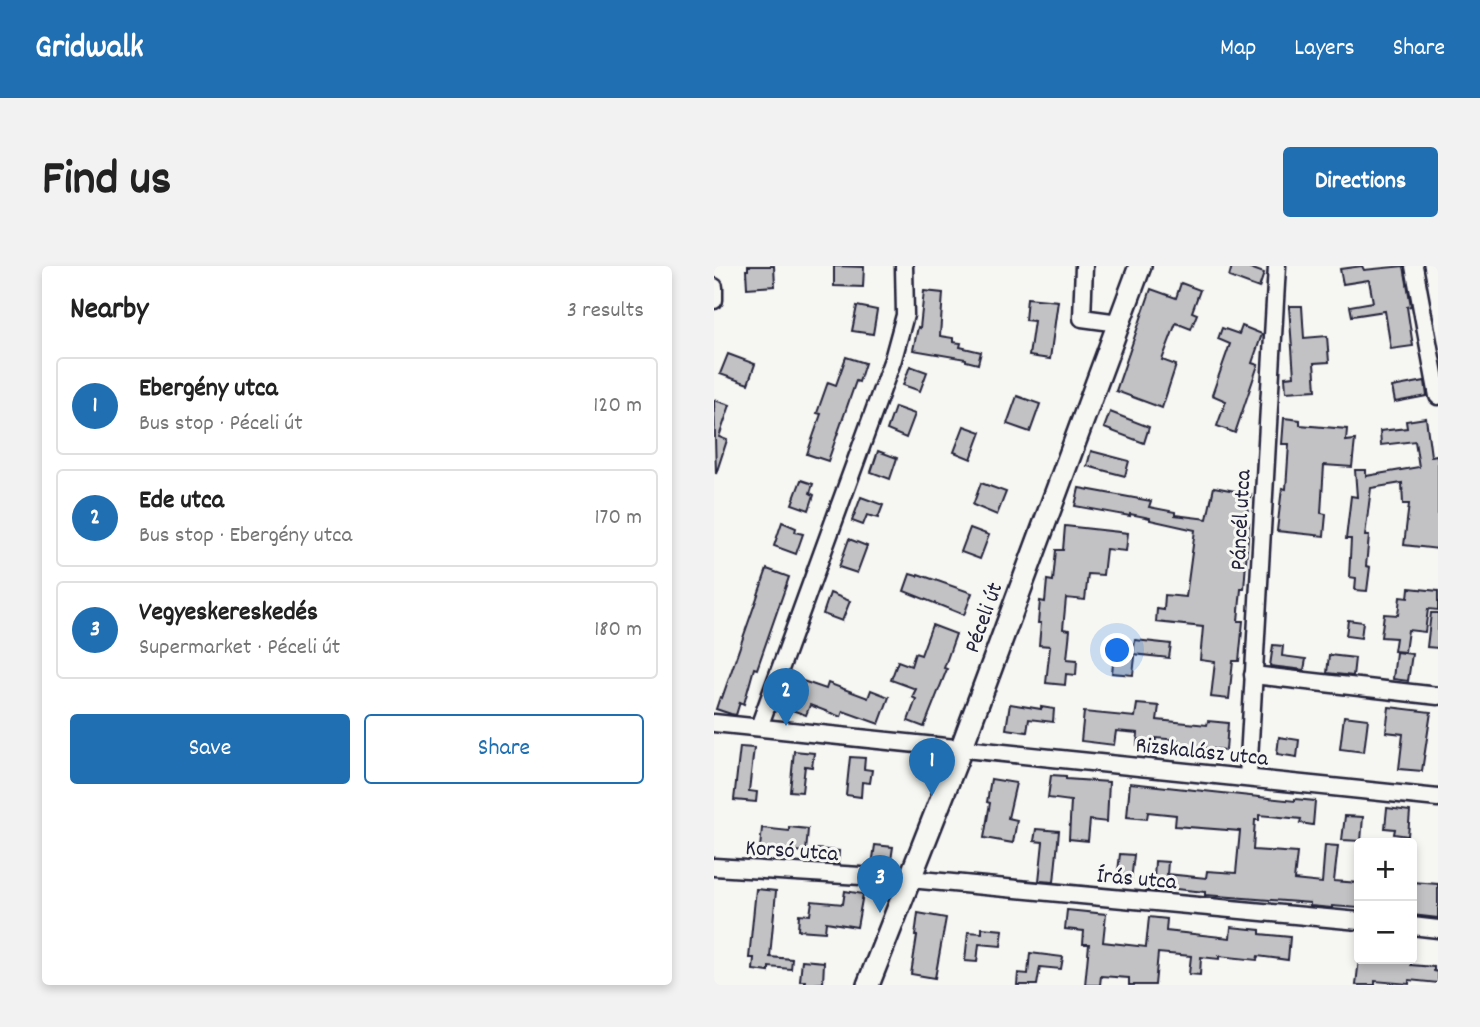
<!DOCTYPE html>
<html lang="en">
<head>
<meta charset="utf-8">
<style>
	:root { --surface:#fff; --page:#f2f2f2; --text:#222; --muted:#767676; --line:#e0e0e0; --accent:#1f6fb2 }
	body { margin:0; font-family:Dekko,sans-serif; background:var(--page); color:var(--text) }
	.controls { position:absolute; right:21px; bottom:21px; display:grid; overflow:hidden; border-radius:7px; box-shadow:0 4px 10px #0003 }
	.controls button { width:63px; height:63px; display:grid; place-items:center; padding:0; border:0; border-bottom:2px solid var(--line); background:var(--surface); color:var(--text); font:35px sans-serif }
	.you { position:absolute; left:404px; top:385px; width:24px; height:24px; margin:-18px; border:5px solid #fff; border-radius:50%; background:#1a73e8; box-shadow:0 0 0 10px #1a73e833 }
	.badge { display:grid; place-items:center; width:46px; height:46px; border-radius:50%; background:var(--accent); color:#fff; font-size:23px; font-weight:700 }
	.pin { position:absolute; translate:-50% -58px; filter:drop-shadow(0 2px 4px #0008) }
	.pin::after { content:''; position:absolute; top:37px; width:24px; height:21px; background:inherit; clip-path:polygon(0 0,100% 0,50% 100%) }
	.list { margin:0; padding:0; list-style:none }
	h2 { display:flex; justify-content:space-between; align-items:center; height:91px; margin:0; padding:0 28px; font-size:30px }
	h2 small { font-size:23px; font-weight:400; color:var(--muted) }
	.list li { display:grid; grid-template-columns:46px 1fr auto; gap:21px; align-items:center; box-sizing:border-box; height:98px; margin:0 14px 14px; padding:0 14px; border:2px solid var(--line); border-radius:7px }
	.list b { display:block; font-size:26px; white-space:nowrap }
	.list p { margin:0; font-size:23px; white-space:nowrap; color:var(--muted) }
	.list em { font-size:23px; font-style:normal; color:var(--muted) }
	.actions { display:flex; gap:14px; padding:21px 28px }
	.actions a { flex:1; padding:16px 0; border:2px solid var(--accent); border-radius:7px; text-align:center; font-size:24px; color:var(--accent) }
	.actions .main { background:var(--accent); color:#fff }
	.map { position:relative; flex:none; width:724px; height:719px; overflow:hidden; border-radius:7px }
	header { display:flex; align-items:center; gap:42px; box-sizing:border-box; height:98px; padding:0 35px; background:var(--accent); color:#fff }
	header strong { font-size:33px }
	nav { display:flex; gap:38px; margin-inline-start:auto; font-size:24px }
	.intro { display:flex; align-items:center; justify-content:space-between; box-sizing:border-box; height:168px; padding:0 42px }
	h1 { margin:0; font-size:49px }
	.button { padding:18px 32px; border-radius:7px; background:var(--accent); color:#fff; font-size:24px; font-weight:700 }
	main { display:flex; gap:42px; padding:0 42px }
	aside { flex:1; background:var(--surface); border-radius:7px; box-shadow:0 4px 10px #0003 }
	.map>svg:first-child { display:block }
	.building { fill:#c2c2c4; stroke:#22223b; stroke-width:2 }
	.lines { fill:none; stroke-linecap:round; stroke-linejoin:round }
	.minor-casing { stroke:#22223b; stroke-width:21 }
	.major-casing { stroke:#22223b; stroke-width:26 }
	.minor { stroke:#f6f6f2; stroke-width:16 }
	.major { stroke:#f6f6f2; stroke-width:21 }
	.labels { text-anchor:middle; stroke-width:6; stroke-linejoin:round; paint-order:stroke }
	.street-label { font-size:23px; fill:#22223b; stroke:#f6f6f2 }
</style>
</head>
<body>
<header>
<strong>Gridwalk</strong>
<nav><a>Map</a><a>Layers</a><a>Share</a></nav>
</header>
<div class="intro"><h1>Find us</h1><a class="button">Directions</a></div>
<main>
<aside>
<h2>Nearby<small>3 results</small></h2>
<ul class="list">
<li><span class="badge">1</span><div><b>Ebergény utca</b><p>Bus stop · Péceli út</p></div><em>120 m</em></li>
<li><span class="badge">2</span><div><b>Ede utca</b><p>Bus stop · Ebergény utca</p></div><em>170 m</em></li>
<li><span class="badge">3</span><div><b>Vegyeskereskedés</b><p>Supermarket · Péceli út</p></div><em>180 m</em></li>
</ul>
<div class="actions"><a class="main">Save</a><a>Share</a></div>
</aside>
<div class="map">
<svg width="724" height="719" viewBox="0 0 724 719">
	<rect width="100%" height="100%" fill="#f6f6f2"/>
	<filter id="ink" filterUnits="userSpaceOnUse"><feTurbulence type="fractalNoise" baseFrequency=".0143" numOctaves="2"/><feDisplacementMap in="SourceGraphic" scale="14" xChannelSelector="R" yChannelSelector="G"/><feConvolveMatrix kernelMatrix="1 2 1 2 8 2 1 2 1" color-interpolation-filters="sRGB"/></filter>
	<g filter="url(#ink)">
		<g class="building">
			<path d="M34,0H60L61,20L33,22L32,4H34Z"/>
			<path d="M120,0L150,1L149,21L120,20Z"/>
			<path d="M518,0H531L550,7L545,22L515,11Z"/>
			<path d="M648,0L650,4L690,0L697,40L693,41L699,80L677,83L671,45L638,50L636,40L659,36L655,14L629,18L626,3Z"/>
			<path d="M467,17L486,24L478,46L483,48L477,63L462,57L448,94L462,99L448,142L402,125L437,23L462,32Z"/>
			<path d="M210,25L229,27L226,70L239,72V76L247,77L246,81L267,86L264,98L252,95V93L199,84L204,61L206,62Z"/>
			<path d="M313,32L344,35L336,93L315,90L320,55L311,54Z"/>
			<path d="M143,40L163,44L159,68L138,65Z"/>
			<path d="M575,40H588L590,72L613,70L615,96L600,97L602,124L572,126L571,111L580,110Z"/>
			<path d="M528,60L548,68L538,97L544,99L521,167L503,160L512,135L498,129L516,78L504,73L508,62L525,68Z"/>
			<path d="M14,88L41,98L34,118L6,108Z"/>
			<path d="M132,91L151,97L145,116L142,115L114,195L93,188L107,148L103,147L114,116L122,119Z"/>
			<path d="M196,100L213,106L206,125L189,119Z"/>
			<path d="M711,115L713,130L681,136L678,121Z"/>
			<path d="M303,130L326,138L316,166L293,158Z"/>
			<path d="M0,134L16,139L5,171L13,174L2,208Z"/>
			<path d="M181,141L201,148L192,172L173,164Z"/>
			<path d="M396,146L435,161L430,177L390,162Z"/>
			<path d="M570,152L586,154V159L633,163L632,175L641,174L638,201L610,199L607,247L612,248L610,270L563,265L568,222L572,223L575,178H568Z"/>
			<path d="M712,152L717,190L723,189L724,196V283L690,279L695,238H689L688,217L657,222L651,270H655L652,300L656,301L653,325L641,324L642,312L635,311L637,273H632L637,230L643,231L641,204H652V210L705,201L701,175L667,179L666,165L693,162L692,155Z"/>
			<path d="M250,160L267,166L257,193L240,186Z"/>
			<path d="M164,185L183,192L176,213L157,206Z"/>
			<path d="M377,185L415,195L411,210L373,200Z"/>
			<path d="M87,214L99,218L96,227L100,229L95,244L78,238Z"/>
			<path d="M267,217L292,226L283,249L259,239Z"/>
			<path d="M500,221L537,228L531,257H535L530,323H527L524,355H529L525,395H519L515,433L497,431L501,396L486,394L489,361L442,356L443,343L450,344L451,329L472,331L481,264L436,254V252L416,248V250L361,240L365,222L437,235L435,241L461,246V249L493,253Z"/>
			<path d="M147,231L169,239L164,252L153,249L149,259L138,255Z"/>
			<path d="M68,256L82,262L81,266L89,268L82,288L60,280Z"/>
			<path d="M351,260L414,267L412,285L392,283L389,309L374,308L371,334L352,332L349,363L356,364L353,393L363,394L362,409L352,408L351,419L332,417L336,380L325,379L327,357H324L326,335L331,336L333,314L339,315L342,284H349Z"/>
			<path d="M256,262L275,269L266,293L247,286Z"/>
			<path d="M135,273L153,280L143,307L125,301Z"/>
			<path d="M53,303L75,311L43,403L40,402L30,438L26,436L22,449L17,448L2,443L6,431L8,432Z"/>
			<path d="M196,308L203,310L204,308L258,327L250,349L190,325Z"/>
			<path d="M695,322L724,325V344L714,343L711,366L694,364L691,386L680,385L682,372L667,371L670,348L684,349L686,331L694,332Z"/>
			<path d="M116,327L136,335L128,355L109,348Z"/>
			<path d="M717,347H724V382L713,381Z"/>
			<path d="M634,354L649,356L647,372L632,370Z"/>
			<path d="M218,359L242,368L230,402L233,403L210,461L194,455L202,433L198,431L202,423L177,414L184,395L197,400L201,387L207,389Z"/>
			<path d="M421,374L457,378L455,392L419,388Z"/>
			<path d="M559,379L569,380L568,390L592,393L590,404L556,400Z"/>
			<path d="M682,386L698,388L694,415L679,413Z"/>
			<path d="M400,389L421,391L419,409L398,407Z"/>
			<path d="M615,389L641,392L639,410L613,407Z"/>
			<path d="M83,413L112,423L114,417L154,432L157,424L175,431L165,458L129,445L127,451L96,439L92,449L72,442Z"/>
			<path d="M296,438L327,443V441L340,443L339,456L315,453L313,466L292,463Z"/>
			<path d="M423,438L445,440L443,454L493,459L494,455L514,457L512,484L479,481V484L463,482L464,474L442,472L441,481L423,479L424,467L402,465L400,479L367,475L370,446L421,451Z"/>
			<path d="M675,441L717,446L708,505L685,503L689,468L672,466Z"/>
			<path d="M630,450L654,453L650,486L626,483Z"/>
			<path d="M565,471L585,474L583,491L563,488Z"/>
			<path d="M26,481L40,482L35,525L43,526L42,536L20,534Z"/>
			<path d="M80,485L100,487L98,501L91,500L88,526L76,525Z"/>
			<path d="M136,491L151,492L150,503L158,504L156,517L148,516L147,531L132,529Z"/>
			<path d="M337,509L352,510V513L395,516L393,556L376,554L374,575L355,573L357,535L334,532Z"/>
			<path d="M277,513L302,517L294,552L303,554L299,577L270,572L276,537L273,536Z"/>
			<path d="M416,517L581,535V533L601,535L599,559L586,557L587,553L545,549V554H541L539,584L583,587L580,614L608,617L611,579L624,580L620,615L645,617V642L618,640V642L596,640V637L491,629V626L452,622L451,626L432,624L433,613L440,614L441,595L454,596L453,608L492,612L493,605L522,607L526,565L461,560L462,549L434,546L433,553L413,551Z"/>
			<path d="M673,542L696,545L694,570L680,568L681,563L671,562Z"/>
			<path d="M631,550L649,551L647,575L628,574Z"/>
			<path d="M75,561L94,563L92,586L46,582L48,562L75,565Z"/>
			<path d="M322,563L345,565L340,616L325,615L329,576L320,575Z"/>
			<path d="M161,579L179,581L176,601L158,599Z"/>
			<path d="M102,583L125,585L124,598L100,597Z"/>
			<path d="M406,588L420,589L417,615L403,614Z"/>
			<path d="M698,616L724,618V652L698,649Z"/>
			<path d="M42,623L62,625L56,691L78,693L77,703L55,701V706L39,704L40,692H35Z"/>
			<path d="M131,625L149,628L143,661L112,656L111,666L84,664L85,648L96,649L98,635L129,638Z"/>
			<path d="M353,644L392,648L389,676L432,681L435,651L453,653L452,665L516,672L517,661L546,664V668L576,671L574,694L544,690L543,694L505,690V693L487,691L486,709L475,708L477,690L444,687L441,719H415V712L387,710L386,719H371L375,678H369L370,665L351,663Z"/>
			<path d="M204,647L232,652L221,712L197,708L203,670H201Z"/>
			<path d="M268,662L289,664L287,680L265,678L263,696L251,695L254,666L268,667Z"/>
			<path d="M316,687L349,691L347,703L326,701L323,719H303L304,707L314,708Z"/>
			<path d="M645,693H697V699L720,701V705L724,706V717L695,714V718L661,715V719H642Z"/>
			<path d="M88,694L110,696L109,717L91,719V715H86Z"/>
		</g>
		<g class="lines">
			<defs>
				<g id="minor">
					<path d="M370,0L368,52L405,57"/>
					<path d="M700,0L724,130"/>
					<path d="M0,21V34"/>
					<path d="M539,409L724,430"/>
					<path d="M0,457L724,532"/>
					<path d="M45,461L179,93L191,49L190,0"/>
					<path d="M534,511L563,0"/>
					<path d="M0,601L196,613L645,655"/>
					<path d="M698,660L724,663"/>
				</g>
				<path id="major" d="M154,719L247,483L426,0"/>
			</defs>
			<use href="#minor" class="minor-casing"/>
			<use href="#major" class="major-casing"/>
			<use href="#minor" class="minor"/>
			<use href="#major" class="major"/>
		</g>
	</g>
	<g class="labels">
		<g class="street-label">
			<text transform="translate(525 254) rotate(-87)" y="8">Páncél utca</text>
			<text transform="translate(268 351) rotate(-70)" y="8">Péceli út</text>
			<text transform="translate(488 484) rotate(6)" y="8">Rizskalász utca</text>
			<text transform="translate(78 583) rotate(4)" y="8">Korsó utca</text>
			<text transform="translate(423 611) rotate(5)" y="8">Írás utca</text>
		</g>
	</g>
</svg>
<div class="controls">
<button>+</button>
<button>−</button>
</div>
<div class="you"></div>
<div class="pin badge" style="left:218px;top:530px">1</div>
<div class="pin badge" style="left:72px;top:460px">2</div>
<div class="pin badge" style="left:166px;top:647px">3</div>
</div>
</main>
</body>
</html>
